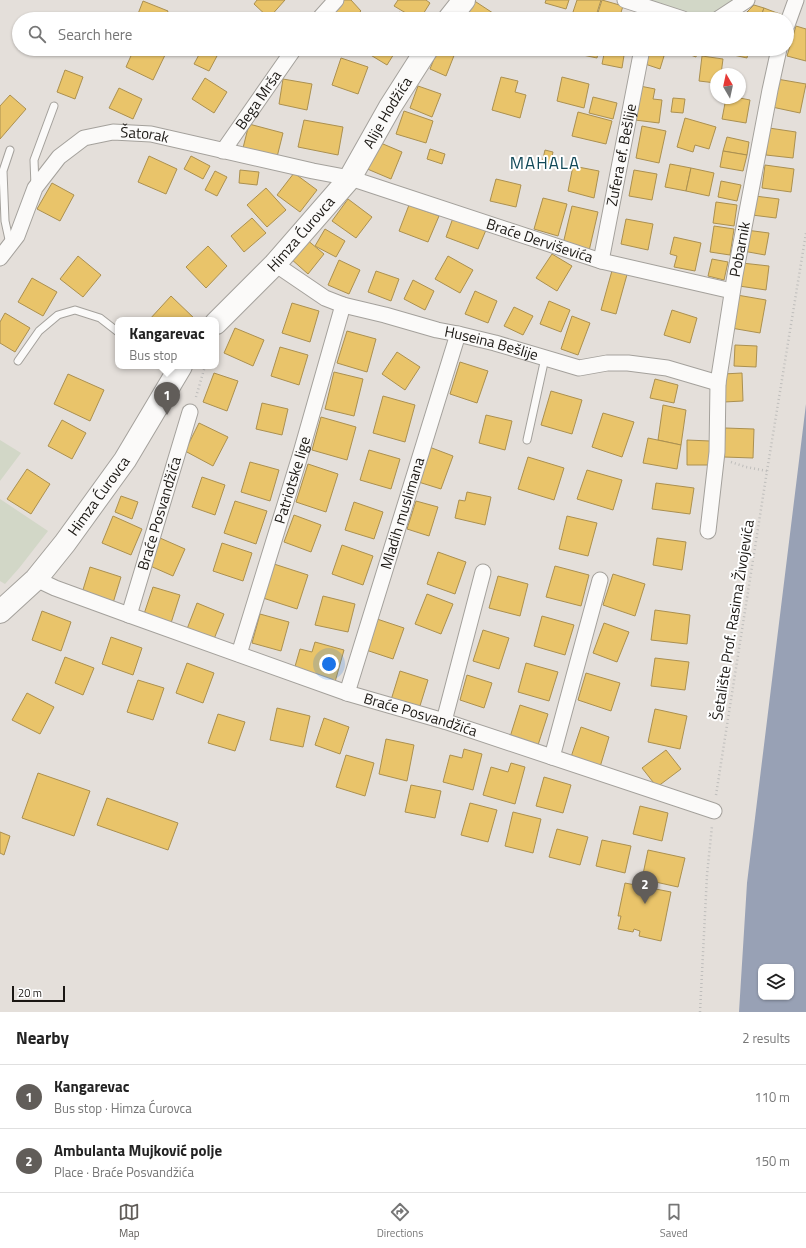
<!DOCTYPE html>
<html lang="en">
<head>
<meta charset="utf-8">
<style>
	:root { --surface:#fff; --page:#f6f6f6; --text:#222; --muted:#767676; --line:#e0e0e0; --accent:#615d59 }
	body { margin:0; font-family:"Titillium Web",sans-serif; background:var(--page); color:var(--text) }
	.controls { position:absolute; right:12px; bottom:12px; display:grid; overflow:hidden; border-radius:8px; box-shadow:0 1px 3px #0004 }
	.controls button { width:36px; height:36px; display:grid; place-items:center; padding:0; border:0; border-bottom:1px solid var(--line); background:var(--surface); color:var(--text); font:20px sans-serif }
	.compass { position:absolute; left:710px; top:68px; width:36px; height:36px; border-radius:50%; background:var(--surface); box-shadow:0 1px 3px #0004; rotate:351deg }
	.scale { position:absolute; left:12px; bottom:10px; width:53px; box-sizing:border-box; padding-left:4px; border:2px solid #1a1713; border-top:0; font-size:11px; line-height:14px; white-space:nowrap; color:#1a1713; -webkit-text-stroke:3px #fff; paint-order:stroke }
	.you { position:absolute; left:329px; top:664px; width:14px; height:14px; margin:-10px; border:3px solid #fff; border-radius:50%; background:#1a73e8; box-shadow:0 0 0 6px #1a73e833 }
	.badge { display:grid; place-items:center; width:26px; height:26px; border-radius:50%; background:var(--accent); color:#fff; font-size:13px; font-weight:700 }
	.pin { position:absolute; translate:-50% -33px; filter:drop-shadow(0 1px 2px #0008) }
	.pin::after { content:''; position:absolute; top:21px; width:14px; height:12px; background:inherit; clip-path:polygon(0 0,100% 0,50% 100%) }
	.popup { position:absolute; left:115px; top:317px; width:104px; height:52px; box-sizing:border-box; display:grid; place-content:center; border-radius:8px; background:var(--surface); filter:drop-shadow(0 1px 3px #0005); font-size:13px; white-space:nowrap; color:var(--muted) }
	.popup b { font-size:15px; color:var(--text) }
	.popup::after { content:''; position:absolute; left:50%; top:100%; margin-left:-8px; border:8px solid transparent; border-top-color:var(--surface) }
	.list { margin:0; padding:0; list-style:none }
	h2 { display:flex; justify-content:space-between; align-items:center; height:52px; margin:0; padding:0 16px; font-size:17px }
	h2 small { font-size:13px; font-weight:400; color:var(--muted) }
	.list li { display:grid; grid-template-columns:26px 1fr auto; gap:12px; align-items:center; box-sizing:border-box; height:64px; padding:0 16px; border-top:1px solid var(--line) }
	.list b { display:block; font-size:15px; white-space:nowrap }
	.list p { margin:0; font-size:13px; white-space:nowrap; color:var(--muted) }
	.list em { font-size:13px; font-style:normal; color:var(--muted) }
	.icon { flex:none; width:22px; height:22px; fill:none; stroke:currentColor; stroke-width:2; stroke-linecap:round; stroke-linejoin:round }
	.map { position:relative; flex:none; width:806px; height:1012px; overflow:hidden }
	.search { position:absolute; background:var(--surface); box-shadow:0 1px 3px #0004; left:12px; right:12px; top:12px; height:44px; display:flex; align-items:center; gap:10px; box-sizing:border-box; padding:0 14px; border-radius:22px; color:var(--muted); font-size:15px }
	.sheet { height:180px; background:var(--surface) }
	nav { display:flex; justify-content:space-around; align-items:center; box-sizing:border-box; height:56px; border-top:1px solid var(--line); background:var(--surface); font-size:11px; color:var(--muted) }
	nav a { display:grid; justify-items:center; gap:2px }
	nav .on { color:var(--accent) }
	.map>svg:first-child { display:block }
	.green { fill:#d2d7c7 }
	.water { fill:#98a1b5; fill-rule:evenodd }
	.homes { fill:#e9c46a; stroke:#ab9050 }
	.industry { fill:#8a817c; stroke:#68615c }
	.lines { fill:none; stroke-linecap:round; stroke-linejoin:round }
	.lane-casing { stroke:#a4a19c; stroke-width:9 }
	.street-casing { stroke:#a4a19c; stroke-width:17 }
	.primary-casing { stroke:#a4a19c; stroke-width:24 }
	.path { stroke:#bfbebc; stroke-width:2.5; stroke-dasharray:1 3; stroke-linecap:butt }
	.lane { stroke:#fbfaf9; stroke-width:7 }
	.street { stroke:#fbfaf9; stroke-width:15 }
	.primary { stroke:#fbfaf9; stroke-width:22 }
	.labels { text-anchor:middle; stroke-width:4; stroke-linejoin:round; paint-order:stroke }
	.street-label { font-size:15px; fill:#1a1713; stroke:#fff }
	.quarter-label { font-size:17px; letter-spacing:1px; fill:#124958; stroke:#fff }
</style>
</head>
<body>
<div class="map">
<svg width="806" height="1012" viewBox="0 0 806 1012">
	<rect width="100%" height="100%" fill="#e4dfda"/>
	<g class="green">
		<path d="M629,0H747L715,19H683Z"/>
		<path d="M0,440L21,453L0,481Z"/>
		<path d="M0,499L48,531L20,567L5,584L0,581Z"/>
	</g>
	<path class="water" d="M806,404V1012H739L747,883ZM761,967H791V997H761Z"/>
	<g class="homes">
		<path d="M257,0H285L269,18L254,4Z"/>
		<path d="M344,0H351L361,11L352,19H337L331,12Z"/>
		<path d="M398,0H426L430,3L420,19H416L394,6Z"/>
		<path d="M473,0L499,17L497,19H460Z"/>
		<path d="M546,0H569L566,9L545,3Z"/>
		<path d="M577,0H601L595,19H586L572,15Z"/>
		<path d="M602,0L623,6L619,19H596Z"/>
		<path d="M143,1L168,11L165,19H136Z"/>
		<path d="M754,5L764,8L761,16L747,12Z"/>
		<path d="M764,8L785,16L784,19H760Z"/>
		<path d="M399,12L410,19H395Z"/>
		<path d="M796,26L806,29V61L787,56Z"/>
		<path d="M134,49H151L165,55L153,80L126,67Z"/>
		<path d="M202,49L217,56L209,71L194,64Z"/>
		<path d="M366,49H397L387,65L364,51Z"/>
		<path d="M438,49H445L455,53L446,76L430,69Z"/>
		<path d="M578,49H599L597,58L578,54Z"/>
		<path d="M605,49H625L622,68L602,64Z"/>
		<path d="M674,49H698L696,57Z"/>
		<path d="M730,49H749L747,58L729,54Z"/>
		<path d="M649,51L664,56L660,69L645,64Z"/>
		<path d="M702,56L723,59L721,74H716V83L699,81Z"/>
		<path d="M341,58L368,67L358,94L332,85Z"/>
		<path d="M65,70L83,77L75,99L57,92Z"/>
		<path d="M501,77L518,81L515,92L526,95L520,118L492,110Z"/>
		<path d="M562,77L589,84L584,108L557,101Z"/>
		<path d="M205,78L227,92L214,113L192,99Z"/>
		<path d="M283,79L312,84L307,110L279,104Z"/>
		<path d="M777,79L806,84L800,113L772,107Z"/>
		<path d="M418,86L441,94L432,117L410,108Z"/>
		<path d="M640,86L655,89L653,99L662,100L659,123L635,120Z"/>
		<path d="M119,88L142,99L133,119L109,108Z"/>
		<path d="M10,95L26,109L0,139V106Z"/>
		<path d="M593,97L617,103L613,119L589,113Z"/>
		<path d="M673,98L685,99L683,113L671,112Z"/>
		<path d="M726,98H740L750,100L746,123L722,119Z"/>
		<path d="M404,111L433,121L426,143L396,134Z"/>
		<path d="M578,112L612,121L606,144L572,136Z"/>
		<path d="M685,118L716,127L709,149L695,145L693,152L677,147Z"/>
		<path d="M304,120L343,127L338,155L298,147Z"/>
		<path d="M249,124L283,133L277,157L243,148Z"/>
		<path d="M642,126L666,131L659,163L636,158Z"/>
		<path d="M769,128L796,132L793,158L766,155Z"/>
		<path d="M727,137L749,142L747,155L723,151Z"/>
		<path d="M376,141L402,152L391,179L365,168Z"/>
		<path d="M430,149L445,154L442,164L427,159Z"/>
		<path d="M545,150L553,152L550,165L542,163Z"/>
		<path d="M723,151L747,155L743,171L720,167Z"/>
		<path d="M149,156L177,169L166,194L138,182Z"/>
		<path d="M191,156L210,166L203,179L184,169Z"/>
		<path d="M670,164L691,168L686,191L665,187Z"/>
		<path d="M765,165L794,169L791,192L762,188Z"/>
		<path d="M573,166L599,171L594,198L568,191Z"/>
		<path d="M691,168L714,173L709,196L686,191Z"/>
		<path d="M240,170L259,172L257,185L239,183Z"/>
		<path d="M634,170L657,174L652,200L629,196Z"/>
		<path d="M215,171L227,177L217,196L205,190Z"/>
		<path d="M294,173L317,190L300,212L277,195Z"/>
		<path d="M496,179L521,185L516,207L490,201Z"/>
		<path d="M721,181L741,185L737,201L718,197Z"/>
		<path d="M52,183L74,195L60,221L37,209Z"/>
		<path d="M266,188L286,210L267,227L247,205Z"/>
		<path d="M755,196L779,199L776,218L752,215Z"/>
		<path d="M543,198L567,204L558,236L534,229Z"/>
		<path d="M348,199L372,217L356,238L332,221Z"/>
		<path d="M716,202L737,205L734,226L713,223Z"/>
		<path d="M409,205L439,216L428,242L399,231Z"/>
		<path d="M572,206L598,212L589,251L563,244Z"/>
		<path d="M252,218L266,233L244,252L231,236Z"/>
		<path d="M453,218L486,230L478,249L446,237Z"/>
		<path d="M626,219L653,224L648,250L621,244Z"/>
		<path d="M714,226L734,229L730,255L710,252Z"/>
		<path d="M325,229L345,241L336,257L315,246Z"/>
		<path d="M746,230L769,233L765,255L743,251Z"/>
		<path d="M674,237L701,243L695,271L674,267L677,256L670,254Z"/>
		<path d="M306,239L324,254L308,274L290,258Z"/>
		<path d="M208,246L227,266L206,288L186,267Z"/>
		<path d="M552,254L572,266L557,291L536,278Z"/>
		<path d="M78,256L101,275L83,297L60,279Z"/>
		<path d="M448,256L473,270L460,293L435,279Z"/>
		<path d="M712,259L728,262L724,280L708,276Z"/>
		<path d="M339,260L360,270L349,294L328,285Z"/>
		<path d="M742,263L769,266L766,290L739,286Z"/>
		<path d="M613,267L628,271L616,314L601,310Z"/>
		<path d="M376,271L399,279L391,301L368,292Z"/>
		<path d="M32,278L57,292L43,316L18,302Z"/>
		<path d="M413,280L434,291L425,310L404,299Z"/>
		<path d="M475,291L497,301L488,323L465,314Z"/>
		<path d="M737,295L766,300L760,333L731,328Z"/>
		<path d="M171,296L196,320H149Z"/>
		<path d="M549,301L570,310L561,332L540,324Z"/>
		<path d="M292,303L319,311L310,342L282,333Z"/>
		<path d="M514,307L533,316L523,335L504,326Z"/>
		<path d="M672,310L697,318L690,343L664,335Z"/>
		<path d="M5,313L30,328L15,352L0,343V322Z"/>
		<path d="M572,316L590,323L578,355L561,349Z"/>
		<path d="M235,328L264,340L253,366L224,353Z"/>
		<path d="M347,331L376,339L367,372L337,363Z"/>
		<path d="M735,345L757,346L756,367L734,366Z"/>
		<path d="M280,347L308,355L299,385L271,376Z"/>
		<path d="M397,352L420,367L405,390L382,374Z"/>
		<path d="M460,362L488,371L477,403L450,394Z"/>
		<path d="M334,372L363,379L354,416L325,409Z"/>
		<path d="M214,373L238,381L227,411L203,402Z"/>
		<path d="M742,373L743,401L724,402L723,374Z"/>
		<path d="M68,374L104,390L90,421L54,404Z"/>
		<path d="M655,379L678,385L674,403L650,398Z"/>
		<path d="M551,391L582,400L572,434L541,425Z"/>
		<path d="M383,396L415,405L405,442L373,433Z"/>
		<path d="M262,403L288,409L282,435L256,429Z"/>
		<path d="M663,405L686,410L681,445L658,440Z"/>
		<path d="M603,413L634,422L622,457L592,447Z"/>
		<path d="M486,415L512,421L505,450L479,443Z"/>
		<path d="M321,417L356,427L347,460L312,450Z"/>
		<path d="M62,420L86,433L72,459L48,446Z"/>
		<path d="M199,423L228,437L213,466L185,451Z"/>
		<path d="M725,428L754,429L753,458L724,457Z"/>
		<path d="M648,438L681,445L677,469L643,463Z"/>
		<path d="M687,440L710,441L709,465H687Z"/>
		<path d="M424,445L453,456L441,489L412,480Z"/>
		<path d="M369,450L400,459L391,489L360,480Z"/>
		<path d="M528,457L564,468L554,500L518,489Z"/>
		<path d="M250,462L279,470L270,501L241,492Z"/>
		<path d="M308,464L338,474L326,512L296,502Z"/>
		<path d="M27,469L50,484L31,514L7,499Z"/>
		<path d="M587,470L622,480L613,510L577,499Z"/>
		<path d="M202,477L225,485L215,515L192,507Z"/>
		<path d="M656,483L694,488L690,514L652,509Z"/>
		<path d="M467,492L491,497L485,525L455,518L459,500L465,501Z"/>
		<path d="M121,496L138,502L132,519L115,512Z"/>
		<path d="M235,501L267,511L256,544L224,533Z"/>
		<path d="M416,501L438,507L429,536L407,529Z"/>
		<path d="M354,502L383,512L374,539L345,530Z"/>
		<path d="M294,515L321,525L311,552L284,542Z"/>
		<path d="M113,516L142,529L131,555L102,543Z"/>
		<path d="M567,516L597,523L588,556L559,549Z"/>
		<path d="M160,538L185,549L173,576L148,565Z"/>
		<path d="M657,538L686,542L682,570L653,565Z"/>
		<path d="M222,543L252,553L243,581L213,571Z"/>
		<path d="M342,545L373,556L363,585L332,574Z"/>
		<path d="M438,552L466,562L455,594L427,584Z"/>
		<path d="M274,564L308,575L297,609L263,598Z"/>
		<path d="M555,566L589,575L581,606L546,597Z"/>
		<path d="M90,567L121,577L113,603L82,593Z"/>
		<path d="M613,574L645,584L635,616L603,605Z"/>
		<path d="M498,576L528,584L520,616L489,608Z"/>
		<path d="M153,587L180,595L171,623L144,614Z"/>
		<path d="M427,594L453,604L441,634L415,624Z"/>
		<path d="M323,596L355,604L348,632L315,625Z"/>
		<path d="M197,603L224,614L214,639L187,629Z"/>
		<path d="M655,610L690,615L687,644L651,640Z"/>
		<path d="M42,611L71,622L61,651L32,640Z"/>
		<path d="M260,614L289,622L281,651L252,643Z"/>
		<path d="M542,616L574,625L565,655L534,646Z"/>
		<path d="M377,619L404,628L393,659L366,650Z"/>
		<path d="M604,623L629,632L617,662L593,653Z"/>
		<path d="M483,630L509,638L499,669L473,661Z"/>
		<path d="M111,637L142,648L133,675L102,664Z"/>
		<path d="M315,642L344,650L335,682L294,670L300,649L312,652Z"/>
		<path d="M65,657L94,668L83,695L55,683Z"/>
		<path d="M655,658L689,662L685,690L651,686Z"/>
		<path d="M187,663L214,673L203,703L176,693Z"/>
		<path d="M526,663L558,672L549,701L518,692Z"/>
		<path d="M400,671L428,680L419,709L391,700Z"/>
		<path d="M586,673L620,683L611,711L578,700Z"/>
		<path d="M467,675L492,683L484,708L460,700Z"/>
		<path d="M138,680L164,688L153,720L127,712Z"/>
		<path d="M27,693L54,707L40,734L12,720Z"/>
		<path d="M520,705L548,714L538,745L510,737Z"/>
		<path d="M277,708L310,716L303,747L270,740Z"/>
		<path d="M655,709L687,716L680,749L648,742Z"/>
		<path d="M218,714L245,722L235,751L208,743Z"/>
		<path d="M324,718L349,727L340,754L315,745Z"/>
		<path d="M581,727L609,737L600,767L571,757Z"/>
		<path d="M386,739L414,745L407,781L379,774Z"/>
		<path d="M464,749L482,754L473,790L443,782L450,755L462,758Z"/>
		<path d="M666,750L681,769L657,787L642,768Z"/>
		<path d="M346,755L374,763L365,796L336,787Z"/>
		<path d="M511,763L525,767L515,804L483,795L491,767L508,772Z"/>
		<path d="M38,773L90,791L74,836L22,818Z"/>
		<path d="M544,777L571,785L563,813L536,806Z"/>
		<path d="M411,785L441,791L435,818L405,812Z"/>
		<path d="M107,798L178,823L168,850L97,825Z"/>
		<path d="M470,803L497,810L488,842L461,835Z"/>
		<path d="M640,806L668,813L662,841L633,834Z"/>
		<path d="M513,812L541,819L533,853L505,846Z"/>
		<path d="M557,829L588,837L580,865L549,857Z"/>
		<path d="M0,832L10,836L4,855L0,853Z"/>
		<path d="M602,840L631,846L625,873L596,866Z"/>
		<path d="M648,850L685,858L678,887L642,879Z"/>
		<path d="M625,883L671,892L661,941L639,936L640,931L634,929L633,932L618,929L621,916H618Z"/>
	</g>
	<path class="industry" d="M747,12L761,16L760,19L740,18Z"/>
	<g class="lines">
		<defs>
			<g id="lane">
				<path d="M10,150L3,171L5,221L10,244"/>
				<path d="M35,186L34,160L54,106"/>
				<path d="M18,361L39,331L58,315L75,310L100,318L118,332"/>
				<path d="M527,440L545,358"/>
			</g>
			<g id="street">
				<path d="M625,0L683,19"/>
				<path d="M319,19L336,0"/>
				<path d="M718,19L747,0"/>
				<path d="M787,25L796,0"/>
				<path id="s1" d="M223,151L294,49"/>
				<path id="s2" d="M0,258L17,236L35,188L59,157L84,138L113,132L151,134L313,171L350,178L601,261L732,291"/>
				<path id="s3" d="M601,261L642,49"/>
				<path id="s4" d="M275,264L325,298L343,305L385,315L437,330L458,334L495,343L579,368L607,363H628L667,368L718,383"/>
				<path id="s5" d="M708,531L717,452L718,383L735,275L770,90L779,49"/>
				<path id="s6" d="M36,579L55,588L129,615L347,693L444,721L714,811"/>
				<path id="s7" d="M129,615L190,412"/>
				<path id="s8" d="M239,654L300,456L343,305"/>
				<path id="s9" d="M347,693L458,334"/>
				<path d="M444,721L483,572"/>
				<path d="M552,757L600,580"/>
			</g>
			<g id="primary">
				<path d="M449,19L464,0"/>
				<path id="s10" d="M216,323L275,264L350,178L390,107L427,49"/>
				<path id="s11" d="M0,612L36,579L65,543L125,460L181,366"/>
			</g>
		</defs>
		<use href="#lane" class="lane-casing"/>
		<use href="#street" class="street-casing"/>
		<use href="#primary" class="primary-casing"/>
		<g class="path">
			<path d="M196,397L205,366"/>
			<path d="M731,462L746,467L767,471"/>
			<path d="M716,795L767,471L806,233"/>
			<path d="M700,1012L707,875L712,826"/>
		</g>
		<use href="#lane" class="lane"/>
		<use href="#street" class="street"/>
		<use href="#primary" class="primary"/>
	</g>
	<g class="labels">
		<g class="street-label">
			<text dy="5" stroke="none"><textPath href="#s1" startOffset="62">Bega Mrša</textPath></text>
			<text dy="5" stroke="none"><textPath href="#s10" startOffset="273">Alije Hodžića</textPath></text>
			<text dy="5" stroke="none"><textPath href="#s2" startOffset="211">Šatorak</textPath></text>
			<text dy="5" stroke="none"><textPath href="#s3" startOffset="108">Zufera ef. Bešlije</textPath></text>
			<text dy="5" stroke="none"><textPath href="#s10" startOffset="123">Himza Ćurovca</textPath></text>
			<text dy="5" stroke="none"><textPath href="#s2" startOffset="621">Braće Derviševića</textPath></text>
			<text dy="5" stroke="none"><textPath href="#s5" startOffset="284">Pobarnik</textPath></text>
			<text dy="5" stroke="none"><textPath href="#s4" startOffset="233">Huseina Bešlije</textPath></text>
			<text dy="5" stroke="none"><textPath href="#s8" startOffset="182">Patriotske lige</textPath></text>
			<text dy="5" stroke="none"><textPath href="#s11" startOffset="153">Himza Ćurovca</textPath></text>
			<text dy="5" stroke="none"><textPath href="#s9" startOffset="188">Mladih muslimana</textPath></text>
			<text dy="5" stroke="none"><textPath href="#s7" startOffset="106">Braće Posvandžića</textPath></text>
			<text transform="translate(733 620) rotate(-81)" y="5">Šetalište Prof. Rasima Živojevića</text>
			<text dy="5" stroke="none"><textPath href="#s6" startOffset="408">Braće Posvandžića</textPath></text>
		</g>
		<g class="quarter-label">
			<text x="545" y="169">MAHALA</text>
		</g>
	</g>
</svg>
<div class="controls">
<button><svg class="icon" aria-label="layers" viewBox="0 0 24 24"><path d="M12 4l9 5-9 5-9-5zM3 14l9 5 9-5"/></svg></button>
</div>
<svg class="compass" viewBox="-18 -18 36 36"><path d="M0-13l5 13h-10z" fill="#e53935"/><path d="M0 13l5-13h-10z" fill="#767676"/></svg>
<div class="scale">20 m</div>
<div class="you"></div>
<div class="pin badge" style="left:167px;top:415px">1</div>
<div class="popup"><b>Kangarevac</b>Bus stop</div>
<div class="pin badge" style="left:645px;top:904px">2</div>
<div class="search"><svg class="icon" aria-label="search" viewBox="0 0 24 24"><circle cx="10" cy="10" r="6"/><path d="M15 15l6 6"/></svg>Search here</div>
</div>
<section class="sheet">
<h2>Nearby<small>2 results</small></h2>
<ul class="list">
<li><span class="badge">1</span><div><b>Kangarevac</b><p>Bus stop · Himza Ćurovca</p></div><em>110 m</em></li>
<li><span class="badge">2</span><div><b>Ambulanta Mujković polje</b><p>Place · Braće Posvandžića</p></div><em>150 m</em></li>
</ul>
</section>
<nav>
<a class="on"><svg class="icon" aria-label="map" viewBox="0 0 24 24"><path d="M3 6l6-2 6 2 6-2v14l-6 2-6-2-6 2zM9 4v14M15 6v14"/></svg>Map</a>
<a><svg class="icon" aria-label="directions" viewBox="0 0 24 24"><path d="M12 3l9 9-9 9-9-9zM9 14v-3h6M13 9l2 2-2 2"/></svg>Directions</a>
<a><svg class="icon" aria-label="saved" viewBox="0 0 24 24"><path d="M7 4h10v16l-5-4-5 4z"/></svg>Saved</a>
</nav>
</body>
</html>
